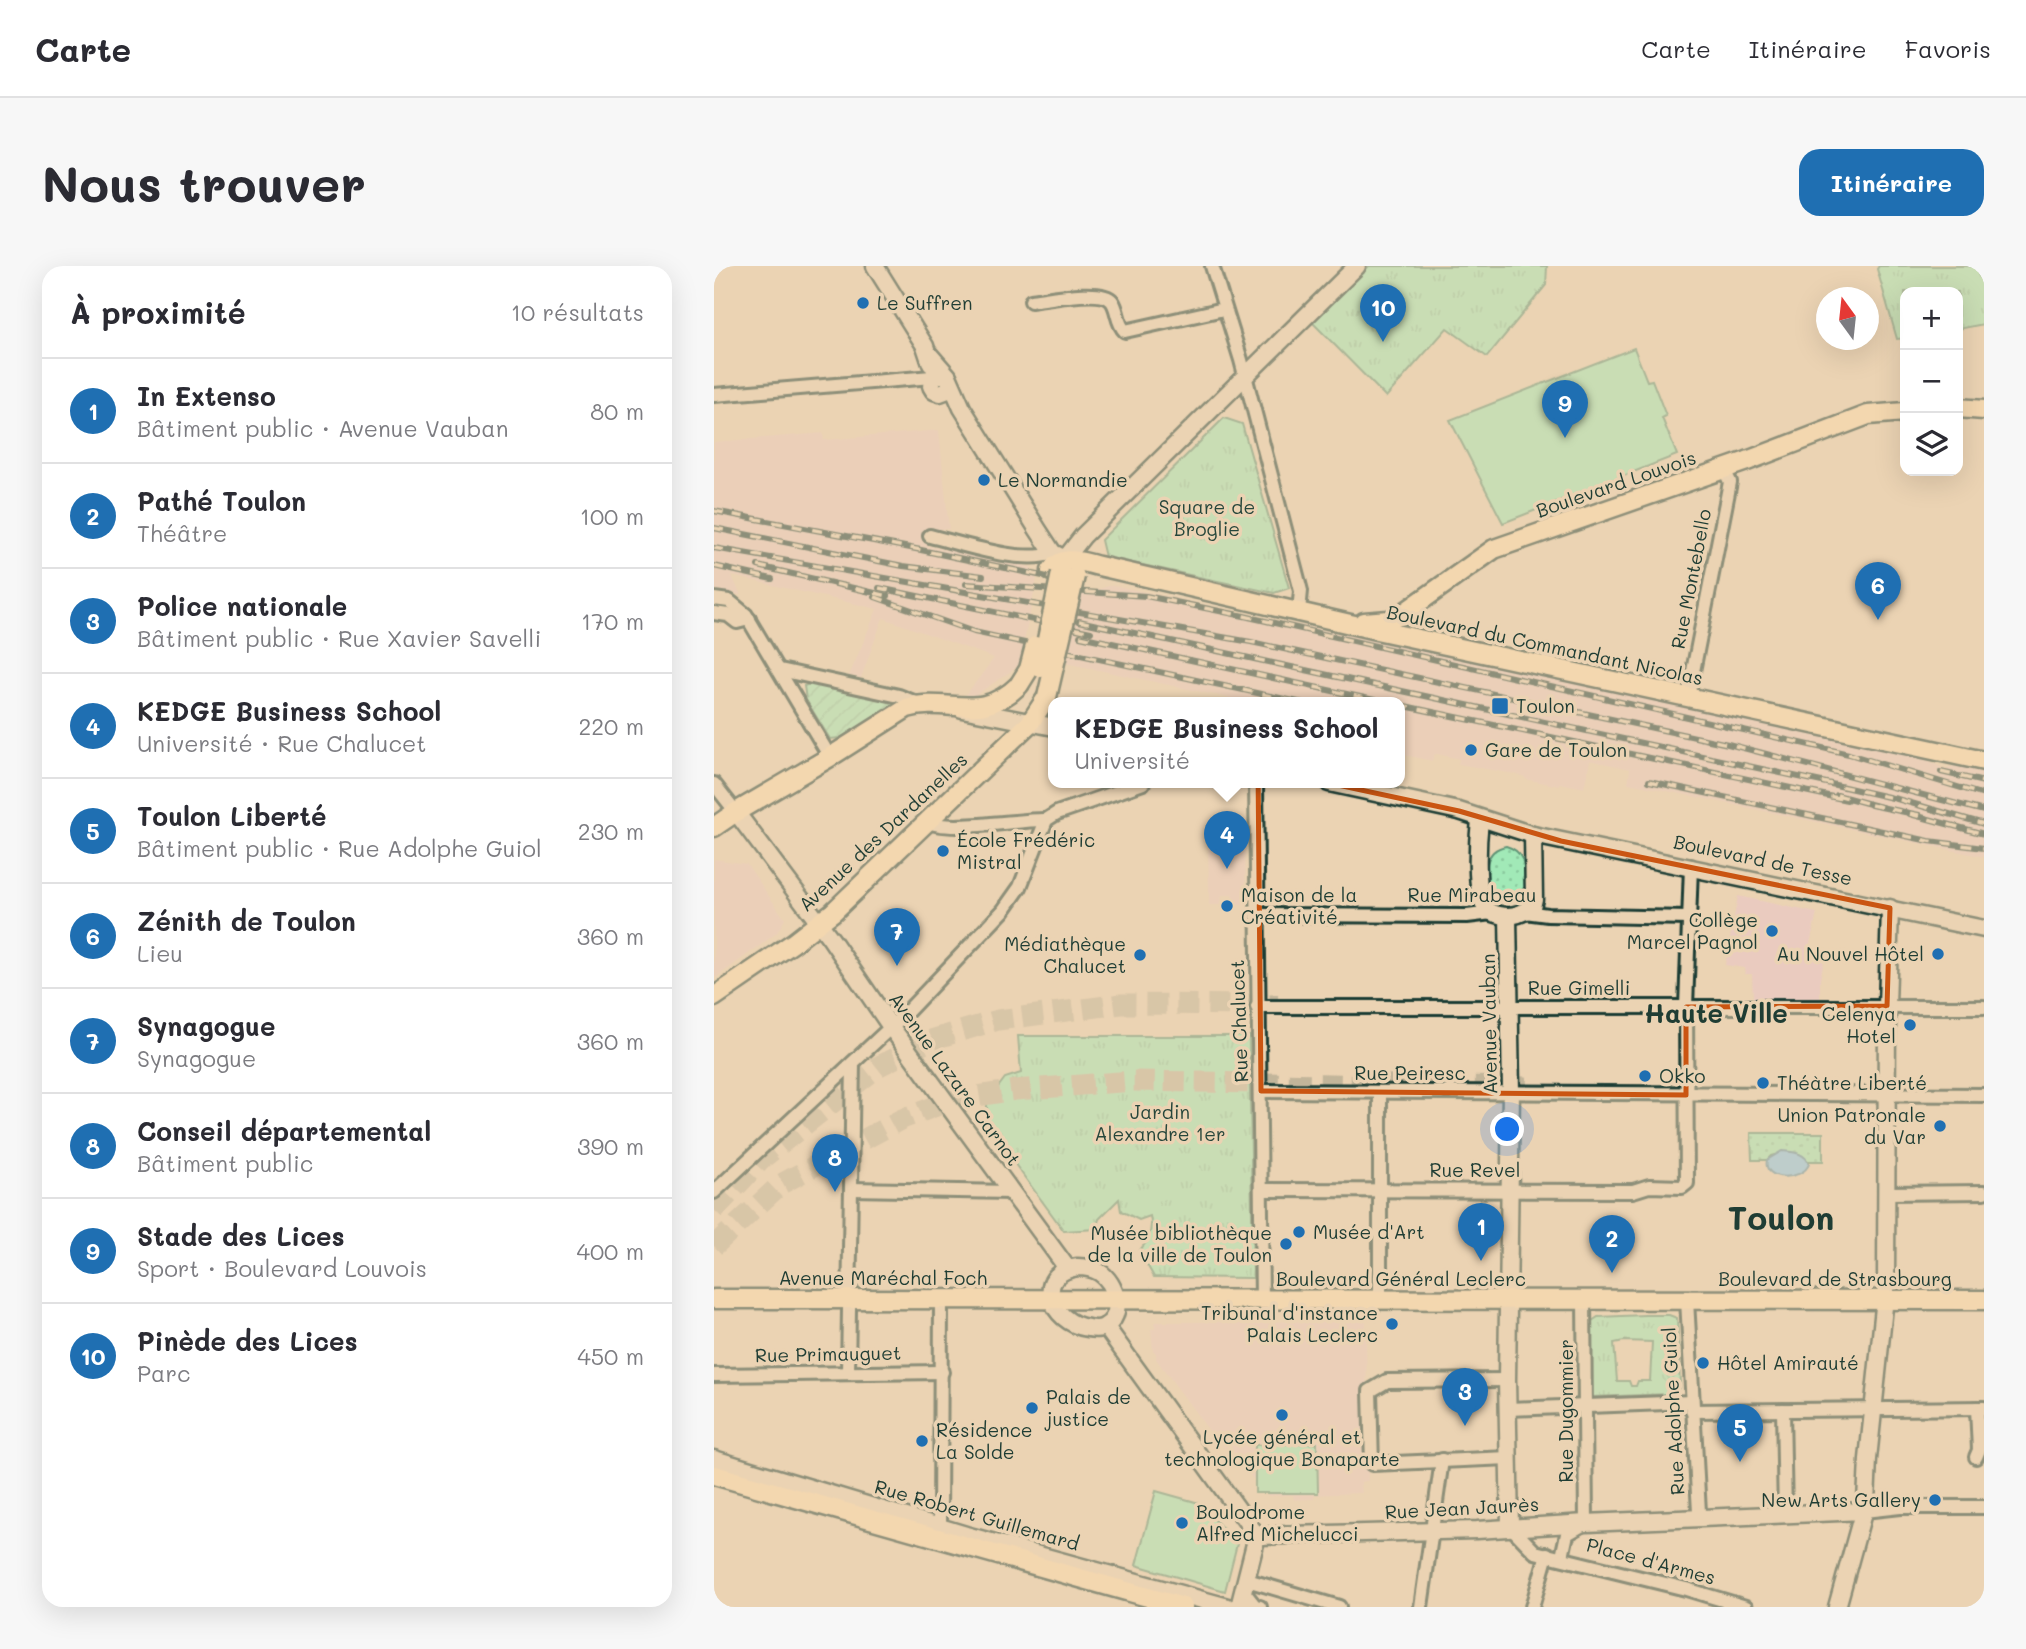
<!DOCTYPE html>
<html lang="fr">
<head>
<meta charset="utf-8">
<style>
	:root { --surface:#fff; --page:#f7f7f7; --text:#2b2b33; --muted:#7c7c81; --line:#e1e1e2; --accent:#1f6fb2 }
	body { margin:0; font-family:Mali,sans-serif; background:var(--page); color:var(--text) }
	.controls { position:absolute; right:21px; top:21px; display:grid; overflow:hidden; border-radius:14px; box-shadow:0 7px 28px #0002 }
	.controls button { width:63px; height:63px; display:grid; place-items:center; padding:0; border:0; border-bottom:2px solid var(--line); background:var(--surface); color:var(--text); font:35px sans-serif }
	.compass { position:absolute; left:1102px; top:21px; width:63px; height:63px; border-radius:50%; background:var(--surface); box-shadow:0 7px 28px #0002; rotate:345deg }
	.you { position:absolute; left:794px; top:864px; width:24px; height:24px; margin:-18px; border:5px solid #fff; border-radius:50%; background:#1a73e8; box-shadow:0 0 0 10px #1a73e833 }
	.badge { display:grid; place-items:center; width:46px; height:46px; border-radius:50%; background:var(--accent); color:#fff; font-size:23px; font-weight:700 }
	.pin { position:absolute; translate:-50% -58px; filter:drop-shadow(0 2px 4px #0008) }
	.pin::after { content:''; position:absolute; top:37px; width:24px; height:21px; background:inherit; clip-path:polygon(0 0,100% 0,50% 100%) }
	.popup { position:absolute; left:334px; top:431px; width:357px; height:91px; box-sizing:border-box; display:grid; place-content:center; border-radius:14px; background:var(--surface); filter:drop-shadow(0 2px 5px #0005); font-size:23px; white-space:nowrap; color:var(--muted) }
	.popup b { font-size:26px; color:var(--text) }
	.popup::after { content:''; position:absolute; left:50%; top:100%; margin-left:-14px; border:14px solid transparent; border-top-color:var(--surface) }
	.list { margin:0; padding:0; list-style:none }
	h2 { display:flex; justify-content:space-between; align-items:center; height:91px; margin:0; padding:0 28px; font-size:30px }
	h2 small { font-size:23px; font-weight:400; color:var(--muted) }
	.list li { display:grid; grid-template-columns:46px 1fr auto; gap:21px; align-items:center; box-sizing:border-box; height:105px; padding:0 28px; border-top:2px solid var(--line) }
	.list b { display:block; font-size:26px; white-space:nowrap }
	.list p { margin:0; font-size:23px; white-space:nowrap; color:var(--muted) }
	.list em { font-size:23px; font-style:normal; color:var(--muted) }
	.icon { flex:none; width:38px; height:38px; fill:none; stroke:currentColor; stroke-width:2; stroke-linecap:round; stroke-linejoin:round }
	.map { position:relative; flex:none; width:1270px; height:1341px; overflow:hidden; border-radius:21px }
	header { display:flex; align-items:center; gap:42px; box-sizing:border-box; height:98px; padding:0 35px; background:var(--surface); border-bottom:2px solid var(--line) }
	header strong { font-size:33px }
	nav { display:flex; gap:38px; margin-inline-start:auto; font-size:24px }
	.intro { display:flex; align-items:center; justify-content:space-between; box-sizing:border-box; height:168px; padding:0 42px }
	h1 { margin:0; font-size:49px }
	.button { padding:18px 32px; border-radius:21px; background:var(--accent); color:#fff; font-size:24px; font-weight:700 }
	main { display:flex; gap:42px; padding:0 42px }
	aside { flex:1; background:var(--surface); border-radius:21px; box-shadow:0 7px 28px #0002 }
	.map>svg:first-child { display:block }
	.built { fill:#eacbbf }
	.grass { fill:url(#grass-dots); stroke:#609376; stroke-width:2 }
	.park { fill:url(#park-tufts); stroke:#609376; stroke-width:2; fill-rule:evenodd }
	.garden { fill:url(#garden-furrows); stroke:#609376; stroke-width:2 }
	.pitch { fill:#a1e9b7; stroke:#609376; stroke-width:2 }
	.water { fill:#88c5e8; stroke:#5e8fa0; stroke-width:2 }
	.lines { fill:none; stroke-linecap:round; stroke-linejoin:round }
	.highway-tunnel { stroke:#c2b59a; stroke-width:21; stroke-dasharray:21 10; stroke-linecap:butt }
	.street-casing { stroke:#1f3d34; stroke-width:18 }
	.secondary-casing { stroke:#1f3d34; stroke-width:21 }
	.primary-casing { stroke:#1f3d34; stroke-width:23 }
	.street { stroke:#ebd3b3; stroke-width:12 }
	.secondary { stroke:#ebd3b3; stroke-width:16 }
	.primary { stroke:#fddbac; stroke-width:18 }
	.rail-casing { stroke:#1f3d34; stroke-width:6 }
	.rail { stroke:#ebd3b3; stroke-width:3.5; stroke-dasharray:10; stroke-linecap:butt }
	.primary-bridge-casing { stroke:#1f3d34; stroke-width:23; stroke-linecap:butt }
	.primary-bridge { stroke:#fddbac; stroke-width:18 }
	.marked { fill:none; stroke:#ca5512; stroke-width:5; stroke-linejoin:round }
	.poi-dot { fill:#1f6fb2; stroke:#ebd3b3; stroke-width:2.5 }
	.labels { text-anchor:middle; stroke-width:7; stroke-linejoin:round; paint-order:stroke }
	.poi-label { font-size:19px; fill:#1f3d34; stroke:#ebd3b3; text-anchor:start }
	.street-label { font-size:19px; fill:#1f3d34; stroke:#ebd3b3 }
	.park-label { font-size:19px; fill:#26463b; stroke:#ebd3b3 }
	.district-label { font-size:26px; font-weight:bold; fill:#1f3d34; stroke:#ebd3b3 }
	.town-label { font-size:33px; font-weight:bold; fill:#1f3d34; stroke:#ebd3b3 }
</style>
</head>
<body>
<header>
<strong>Carte</strong>
<nav><a>Carte</a><a>Itinéraire</a><a>Favoris</a></nav>
</header>
<div class="intro"><h1>Nous trouver</h1><a class="button">Itinéraire</a></div>
<main>
<aside>
<h2>À proximité<small>10 résultats</small></h2>
<ul class="list">
<li><span class="badge">1</span><div><b>In Extenso</b><p>Bâtiment public · Avenue Vauban</p></div><em>80 m</em></li>
<li><span class="badge">2</span><div><b>Pathé Toulon</b><p>Théâtre</p></div><em>100 m</em></li>
<li><span class="badge">3</span><div><b>Police nationale</b><p>Bâtiment public · Rue Xavier Savelli</p></div><em>170 m</em></li>
<li><span class="badge">4</span><div><b>KEDGE Business School</b><p>Université · Rue Chalucet</p></div><em>220 m</em></li>
<li><span class="badge">5</span><div><b>Toulon Liberté</b><p>Bâtiment public · Rue Adolphe Guiol</p></div><em>230 m</em></li>
<li><span class="badge">6</span><div><b>Zénith de Toulon</b><p>Lieu</p></div><em>360 m</em></li>
<li><span class="badge">7</span><div><b>Synagogue</b><p>Synagogue</p></div><em>360 m</em></li>
<li><span class="badge">8</span><div><b>Conseil départemental</b><p>Bâtiment public</p></div><em>390 m</em></li>
<li><span class="badge">9</span><div><b>Stade des Lices</b><p>Sport · Boulevard Louvois</p></div><em>400 m</em></li>
<li><span class="badge">10</span><div><b>Pinède des Lices</b><p>Parc</p></div><em>450 m</em></li>
</ul>
</aside>
<div class="map">
<svg width="1270" height="1341" viewBox="0 0 1270 1341">
	<defs>
		<pattern id="grass-dots" width="8" height="8" patternUnits="userSpaceOnUse" patternTransform="scale(1.75)"><rect width="8" height="8" fill="#a1e9b7"/><path d="M2 2h.1M6 6h.1" fill="none" stroke="#8ac99e" stroke-width="1.8" stroke-linecap="round"/></pattern>
		<pattern id="park-tufts" width="24" height="20" patternUnits="userSpaceOnUse" patternTransform="scale(1.75)"><rect width="24" height="20" fill="#a1e9b7"/><path d="M3 7l-1-3M5 7V3M7 7l1-3M15 17l-1-3M17 17v-4M19 17l1-3" fill="none" stroke="#8ac99e"/></pattern>
		<pattern id="garden-furrows" width="10" height="10" patternUnits="userSpaceOnUse" patternTransform="scale(1.75)"><rect width="10" height="10" fill="#a1e9b7"/><path d="M-1 1l2-2M0 10L10 0M9 11l2-2" fill="none" stroke="#8ac99e"/></pattern>
	</defs>
	<rect width="100%" height="100%" fill="#ebd3b3"/>
	<filter id="ink" filterUnits="userSpaceOnUse"><feTurbulence type="fractalNoise" baseFrequency=".0143" numOctaves="2"/><feDisplacementMap in="SourceGraphic" scale="14" xChannelSelector="R" yChannelSelector="G"/><feConvolveMatrix kernelMatrix="1 2 1 2 8 2 1 2 1" color-interpolation-filters="sRGB"/></filter>
	<g filter="url(#ink)">
		<g class="built">
			<path d="M225,164L235,263H220L214,280L317,301L323,313L305,400L253,435L248,434L280,392L169,352L147,412L135,410L163,343L18,310L27,329L0,324V176L109,167L110,174Z"/>
			<path d="M398,319L1210,492L1230,503L1240,500L1270,506V591L914,517L916,503L879,495H876L870,522L846,517L845,520L811,513V511L805,509L744,498L745,493L723,488L720,489L718,495L686,488V437H539L351,397L365,329Z"/>
			<path d="M494,575H531L532,639H519L518,629H508L507,639H495Z"/>
			<path d="M0,593L33,598L71,653L63,667L0,713Z"/>
			<path d="M1024,630L1103,647L1095,682L1112,686L1106,713V732H1039L1038,708H1031L1030,702L1011,699Z"/>
			<path d="M652,1055L654,1215L647,1216L648,1227L601,1229L600,1233L580,1234L579,1229L555,1230L498,1169L442,1093V1087L439,1086L437,1063H441L440,1056Z"/>
		</g>
		<g class="grass">
			<path d="M792,580C813,586 810,603 811,621L803,630L788,633L775,625C771,606 769,584 792,580Z"/>
			<path d="M1037,867H1109V895H1094L1085,888L1068,887L1057,890L1053,894H1038Z"/>
		</g>
		<g class="park">
			<path d="M655,0H833L832,19L773,91L733,62L672,131L598,56Z"/>
			<path d="M1165,0H1270V58L1244,63V26H1191V72L1183,73L1163,3Z"/>
			<path d="M510,152L528,158L575,322L560,327L391,291L387,274Z"/>
			<path d="M304,770H535L539,1012L440,1011L425,985C435,975 439,963 436,950L425,954L407,945L405,933L385,953L382,963L350,965L273,860V836L291,812L307,807Z"/>
			<path d="M931,1049H955L963,1052L966,1118L964,1124L957,1128L877,1131L878,1055L884,1051ZM910,1075L938,1076L936,1115H924L922,1120H917L915,1115H903L900,1077Z"/>
		</g>
		<path class="garden" d="M98,417L180,435L181,438L126,472L116,473L92,434L90,420Z"/>
		<g class="pitch">
			<path d="M920,82L933,115L938,114L952,150L948,152L963,189L789,257L736,154Z"/>
			<path d="M603,1177L604,1227H541V1179Z"/>
			<path d="M442,1225L485,1237L523,1278L511,1325L422,1299Z"/>
		</g>
		<path class="water" d="M1068,885C1078,886 1091,886 1095,898C1089,915 1048,916 1053,894Z"/>
		<g class="lines">
			<g class="highway-tunnel">
				<path d="M0,944L49,892L165,800L220,773L284,754L407,738L564,739"/>
				<path d="M0,980L67,918L188,853L238,834L301,824L419,815L813,821"/>
			</g>
			<defs>
				<g id="street">
					<path d="M498,0L527,94L587,325L585,345"/>
					<path d="M317,35C334,33 388,22 398,35C405,45 402,56 411,65L510,43"/>
					<path d="M0,129L218,111"/>
					<path d="M216,270C249,278 309,299 339,287"/>
					<path d="M0,333L15,335L32,349L116,491"/>
					<path d="M0,347L14,349L23,356L35,353"/>
					<path d="M66,404L185,430L205,438"/>
					<path d="M974,431L1016,216L1010,203"/>
					<path d="M542,517L548,1034"/>
					<path d="M0,518L22,546"/>
					<path d="M214,555C231,567 307,553 332,554"/>
					<path d="M811,646L834,649L974,652"/>
					<path d="M542,649L753,650L778,647"/>
					<path d="M543,741H1270"/>
					<path d="M547,825L1270,829"/>
					<path d="M666,827V1033"/>
					<path d="M137,923L297,926"/>
					<path d="M547,924L919,925L935,920L968,921L973,917L972,741L977,600"/>
					<path d="M0,926L191,748L289,645L306,621L332,554L343,547L429,517"/>
					<path d="M1173,927L1270,926"/>
					<path d="M227,1034L226,1261L230,1267"/>
					<path d="M973,1034L985,1246L982,1253"/>
					<path d="M134,1106L139,797"/>
					<path d="M0,1109L228,1106"/>
					<path d="M793,1114L673,1115L656,1125L658,1198L795,1192"/>
					<path d="M794,1143L978,1136"/>
					<path d="M1069,1144L1071,1249"/>
					<path d="M978,1145L1270,1142"/>
					<path d="M1262,1191L1265,1184L1263,1142"/>
					<path d="M1150,1245L1186,1241H1270"/>
					<path d="M796,1260L821,1286L972,1323L1032,1341"/>
					<path d="M848,1291L853,1268L872,1257L870,1034"/>
					<path d="M533,1314L625,1341"/>
					<path d="M530,1326L541,1340L546,1341"/>
					<path d="M707,1341L728,1194"/>
					<path d="M818,1341L833,1288"/>
				</g>
				<g id="secondary">
					<path d="M161,0L211,80L217,98"/>
					<path d="M214,87L234,110L248,142L324,264L339,287L351,293L369,270L643,0"/>
					<path d="M231,109H220L217,120L220,125L226,127L234,124L236,119"/>
					<path d="M248,443L340,461"/>
					<path d="M615,517L745,545L819,569L1270,663"/>
					<path d="M22,546L117,673L177,761L353,1002"/>
					<path d="M766,553C764,572 760,627 772,642C775,646 781,648 786,649C798,652 808,648 818,641L820,633L819,569"/>
					<path d="M794,650L797,825L793,1114L796,1260"/>
					<path d="M364,1001C372,1001 378,1002 385,1006C402,1016 412,1050 390,1061C385,1064 379,1063 374,1062C336,1057 318,1007 364,1001Z"/>
					<path d="M392,1061L543,1270L525,1341"/>
					<path d="M0,1193L252,1269L514,1341"/>
					<path d="M543,1270L763,1264L872,1257L1150,1245"/>
					<path d="M1123,1341L1152,1236L1154,1193L1172,1022L1173,740L1176,642"/>
				</g>
				<g id="primary">
					<path d="M1244,142L1270,144"/>
					<path d="M337,305C348,287 368,296 385,300L658,363L1270,495"/>
					<path d="M650,356L675,354L687,349L780,283L1033,195L1154,149L1191,146"/>
					<path d="M0,561L22,546L116,491L193,442C235,430 265,458 305,419"/>
					<path d="M0,731L79,677L119,646L316,457L333,431"/>
					<path d="M0,1033L1270,1034"/>
					<path d="M0,1209L469,1341"/>
				</g>
			</defs>
			<use href="#street" class="street-casing"/>
			<use href="#secondary" class="secondary-casing"/>
			<use href="#primary" class="primary-casing"/>
			<use href="#street" class="street"/>
			<use href="#secondary" class="secondary"/>
			<use href="#primary" class="primary"/>
			<defs>
				<g id="rail">
					<path d="M0,245L207,284L357,316"/>
					<path d="M0,262L189,300L269,310"/>
					<path d="M0,282L537,376L1014,478L1270,545"/>
					<path d="M0,300L58,313"/>
					<path d="M44,300L174,330"/>
					<path d="M252,318L432,330L530,350L1135,488L1270,529"/>
					<path d="M165,322L377,366"/>
					<path d="M161,331L260,366L589,437"/>
					<path d="M365,355L1117,518L1183,533L1270,558"/>
					<path d="M366,370L674,437"/>
					<path d="M686,439L1133,534"/>
					<path d="M1227,506L1270,516"/>
					<path d="M935,515L1215,575L1270,582"/>
					<path d="M1123,529L1167,541"/>
					<path d="M1157,539L1205,549"/>
					<path d="M1196,548L1270,568"/>
				</g>
			</defs>
			<use href="#rail" class="rail-casing"/>
			<use href="#rail" class="rail"/>
			<defs>
				<g id="primary-bridge">
					<path d="M327,402L347,307"/>
					<path d="M305,419L315,403L321,380"/>
					<path d="M333,431L361,310"/>
				</g>
			</defs>
			<use href="#primary-bridge" class="primary-bridge-casing"/>
			<use href="#primary-bridge" class="primary-bridge"/>
		</g>
	</g>
	<path d="M0 0H1270V1341H0ZM544,502L745,545L847,575L1176,642L1173,740L972,741V829L547,825Z" fill="#ebd3b3" fill-opacity=".55" fill-rule="evenodd"/>
	<path class="marked" d="M544,502L745,545L847,575L1176,642L1173,740L972,741V829L547,825Z"/>
	<g class="poi-dot">
		<circle cx="149" cy="37" r="7"/>
		<circle cx="270" cy="214" r="7"/>
		<rect x="777" y="431" width="18" height="18" rx="3.5"/>
		<circle cx="757" cy="484" r="7"/>
		<circle cx="229" cy="585" r="7"/>
		<circle cx="513" cy="640" r="7"/>
		<circle cx="1058" cy="665" r="7"/>
		<circle cx="1224" cy="688" r="7"/>
		<circle cx="426" cy="689" r="7"/>
		<circle cx="1196" cy="759" r="7"/>
		<circle cx="931" cy="810" r="7"/>
		<circle cx="1049" cy="817" r="7"/>
		<circle cx="1226" cy="860" r="7"/>
		<circle cx="585" cy="966" r="7"/>
		<circle cx="572" cy="978" r="7"/>
		<circle cx="678" cy="1058" r="7"/>
		<circle cx="989" cy="1097" r="7"/>
		<circle cx="318" cy="1142" r="7"/>
		<circle cx="568" cy="1149" r="7"/>
		<circle cx="208" cy="1175" r="7"/>
		<circle cx="1221" cy="1234" r="7"/>
		<circle cx="468" cy="1257" r="7"/>
	</g>
	<g class="labels">
		<g class="poi-label">
			<text x="163" y="44">Le Suffren</text>
			<text x="284" y="221">Le Normandie</text>
			<text x="802" y="447">Toulon</text>
			<text x="771" y="491">Gare de Toulon</text>
			<text x="243" y="581">École Frédéric<tspan x="243" dy="22">Mistral</tspan></text>
			<text x="527" y="636">Maison de la<tspan x="527" dy="22">Créativité</tspan></text>
			<text x="1044" y="661" text-anchor="end">Collège<tspan x="1044" dy="22">Marcel Pagnol</tspan></text>
			<text x="412" y="685" text-anchor="end">Médiathèque<tspan x="412" dy="22">Chalucet</tspan></text>
			<text x="1210" y="695" text-anchor="end">Au Nouvel Hôtel</text>
			<text x="1182" y="755" text-anchor="end">Celenya<tspan x="1182" dy="22">Hotel</tspan></text>
			<text x="945" y="817">Okko</text>
			<text x="1063" y="824">Théàtre Liberté</text>
			<text x="1212" y="856" text-anchor="end">Union Patronale<tspan x="1212" dy="22">du Var</tspan></text>
			<text x="599" y="973">Musée d'Art</text>
			<text x="558" y="974" text-anchor="end">Musée bibliothèque<tspan x="558" dy="22">de la ville de Toulon</tspan></text>
			<text x="664" y="1054" text-anchor="end">Tribunal d'instance<tspan x="664" dy="22">Palais Leclerc</tspan></text>
			<text x="1003" y="1104">Hôtel Amirauté</text>
			<text x="332" y="1138">Palais de<tspan x="332" dy="22">justice</tspan></text>
			<text x="222" y="1171">Résidence<tspan x="222" dy="22">La Solde</tspan></text>
			<text x="568" y="1178" text-anchor="middle">Lycée général et<tspan x="568" dy="22">technologique Bonaparte</tspan></text>
			<text x="1207" y="1241" text-anchor="end">New Arts Gallery</text>
			<text x="482" y="1253">Boulodrome<tspan x="482" dy="22">Alfred Michelucci</tspan></text>
		</g>
		<g class="street-label">
			<text transform="translate(902 218) rotate(-19)" y="7">Boulevard Louvois</text>
			<text transform="translate(977 313) rotate(-79)" y="7">Rue Montebello</text>
			<text transform="translate(831 379) rotate(12)" y="7">Boulevard du Commandant Nicolas</text>
			<text transform="translate(169 566) rotate(-43)" y="7">Avenue des Dardanelles</text>
			<text transform="translate(1049 594) rotate(12)" y="7">Boulevard de Tesse</text>
			<text x="758" y="636">Rue Mirabeau</text>
			<text x="865" y="729">Rue Gimelli</text>
			<text transform="translate(525 755) rotate(-92)" y="7">Rue Chalucet</text>
			<text transform="translate(775 758) rotate(-91)" y="7">Avenue Vauban</text>
			<text x="696" y="814">Rue Peiresc</text>
			<text transform="translate(241 813) rotate(54)" y="7">Avenue Lazare Carnot</text>
			<text x="761" y="911">Rue Revel</text>
			<text x="169" y="1019">Avenue Maréchal Foch</text>
			<text x="687" y="1020">Boulevard Général Leclerc</text>
			<text x="1121" y="1020">Boulevard de Strasbourg</text>
			<text transform="translate(114 1088) rotate(-1)" y="7">Rue Primauguet</text>
			<text transform="translate(852 1145) rotate(-90)" y="7">Rue Dugommier</text>
			<text transform="translate(959 1145) rotate(-93)" y="7">Rue Adolphe Guiol</text>
			<text transform="translate(748 1242) rotate(-3)" y="7">Rue Jean Jaurès</text>
			<text transform="translate(263 1249) rotate(16)" y="7">Rue Robert Guillemard</text>
			<text transform="translate(937 1295) rotate(15)" y="7">Place d'Armes</text>
		</g>
		<g class="park-label">
			<text x="493" y="248">Square de<tspan x="493" dy="22">Broglie</tspan></text>
			<text x="446" y="853">Jardin<tspan x="446" dy="22">Alexandre 1er</tspan></text>
		</g>
		<g class="district-label">
			<text x="1002" y="757">Haute Ville</text>
		</g>
		<g class="town-label">
			<text x="1067" y="964">Toulon</text>
		</g>
	</g>
</svg>
<div class="controls">
<button>+</button>
<button>−</button>
<button><svg class="icon" aria-label="layers" viewBox="0 0 24 24"><path d="M12 4l9 5-9 5-9-5zM3 14l9 5 9-5"/></svg></button>
</div>
<svg class="compass" viewBox="-18 -18 36 36"><path d="M0-13l5 13h-10z" fill="#e53935"/><path d="M0 13l5-13h-10z" fill="#7c7c81"/></svg>
<div class="you"></div>
<div class="pin badge" style="left:767px;top:995px">1</div>
<div class="pin badge" style="left:898px;top:1007px">2</div>
<div class="pin badge" style="left:751px;top:1160px">3</div>
<div class="pin badge" style="left:513px;top:603px">4</div>
<div class="popup"><b>KEDGE Business School</b>Université</div>
<div class="pin badge" style="left:1026px;top:1196px">5</div>
<div class="pin badge" style="left:1164px;top:354px">6</div>
<div class="pin badge" style="left:183px;top:700px">7</div>
<div class="pin badge" style="left:121px;top:926px">8</div>
<div class="pin badge" style="left:851px;top:172px">9</div>
<div class="pin badge" style="left:669px;top:76px">10</div>
</div>
</main>
</body>
</html>
